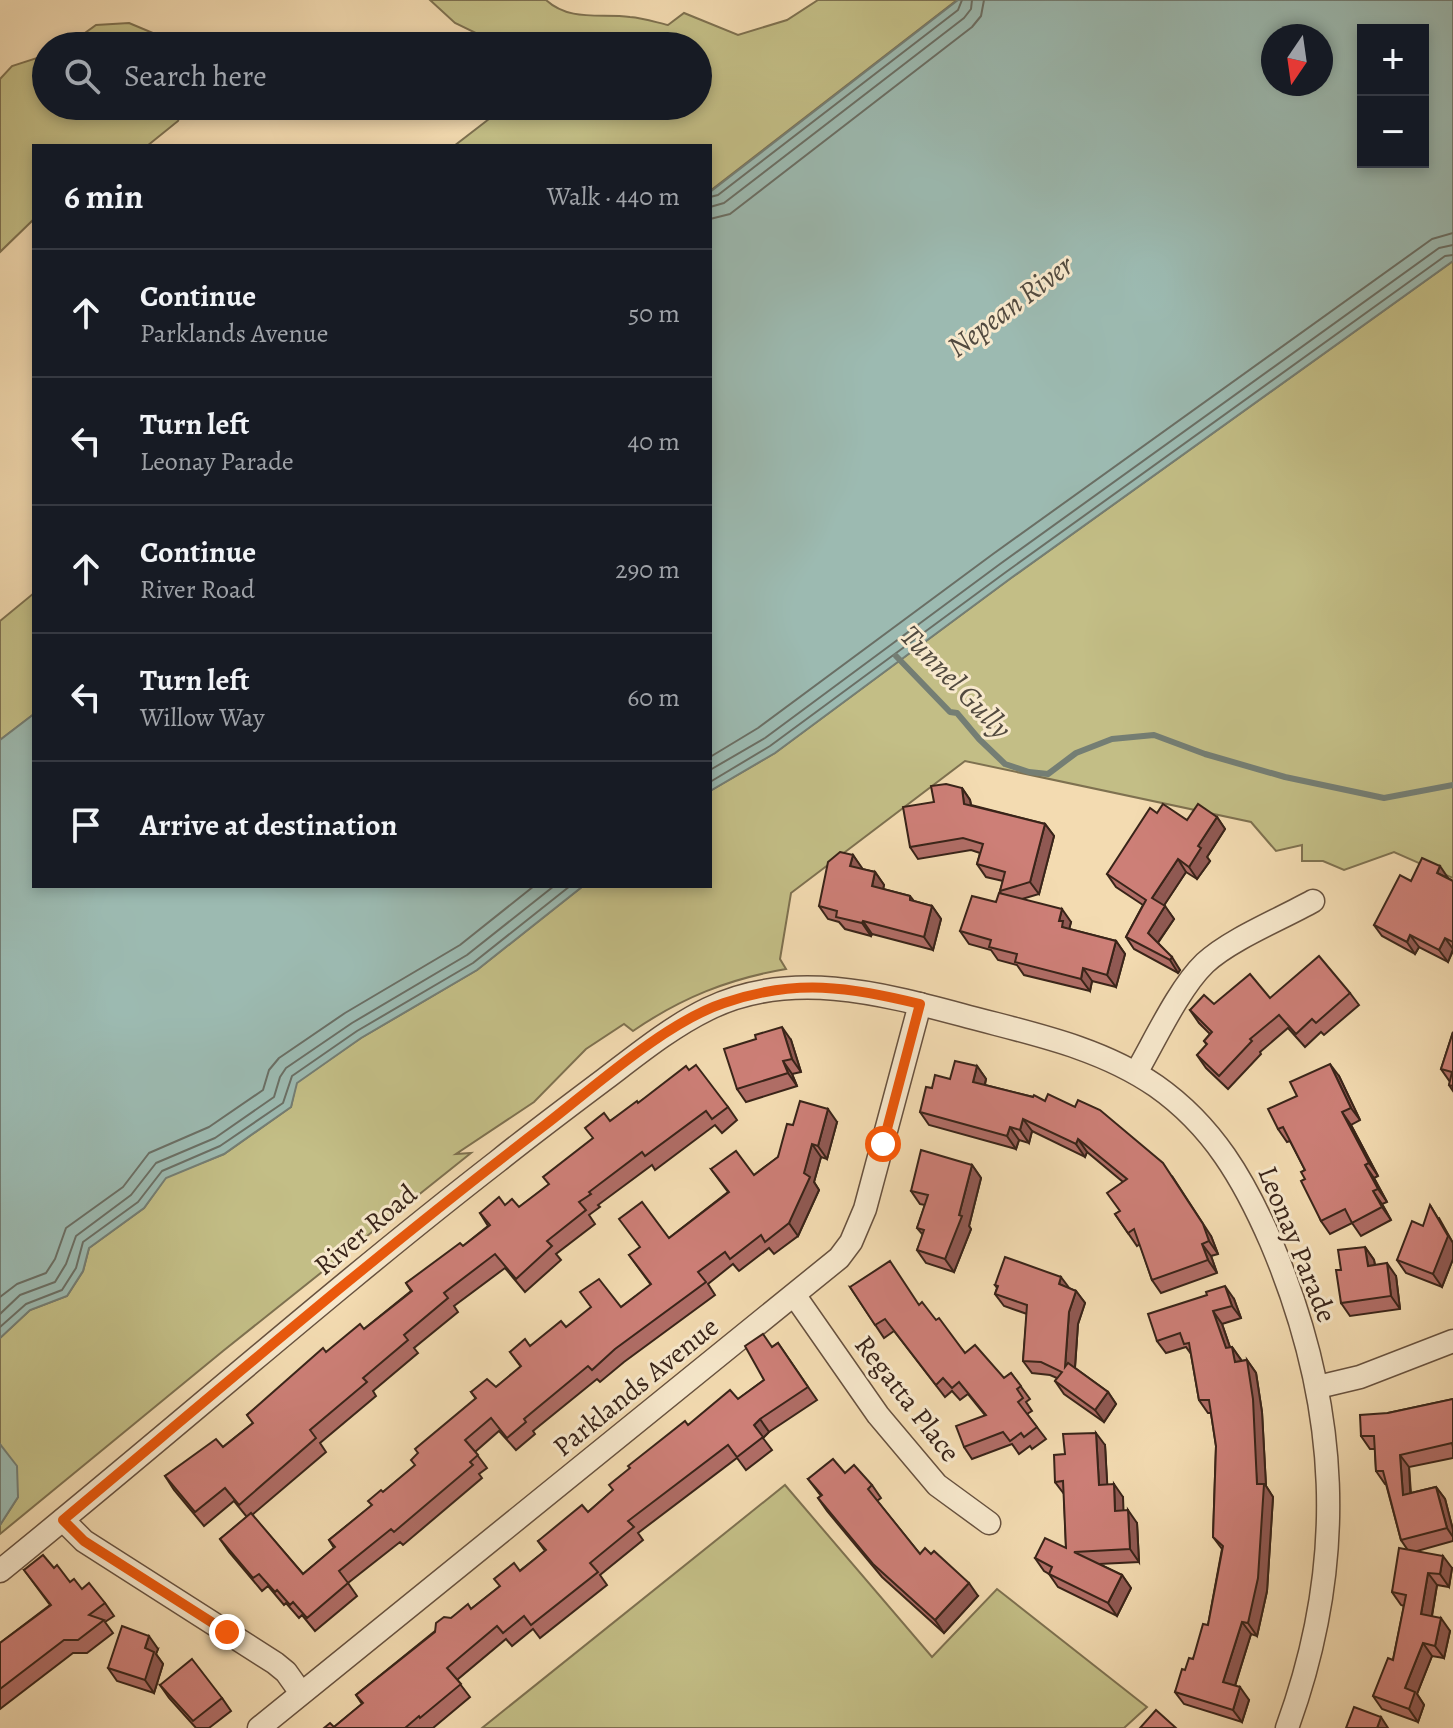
<!DOCTYPE html>
<html lang="en">
<head>
<meta charset="utf-8">
<style>
	:root { --surface:#171b24; --page:#242831; --text:#f1f3f6; --muted:#9ea1a6; --line:#363941 }
	body { margin:0; font-family:Alegreya,serif; background:var(--page); color:var(--text) }
	.controls { position:absolute; right:24px; top:24px; display:grid; overflow:hidden; border-radius:0px; box-shadow:0 4px 12px #0003 }
	.controls button { width:72px; height:72px; display:grid; place-items:center; padding:0; border:0; border-bottom:2px solid var(--line); background:var(--surface); color:var(--text); font:40px sans-serif }
	.compass { position:absolute; left:1261px; top:24px; width:72px; height:72px; border-radius:50%; background:var(--surface); box-shadow:0 4px 12px #0003; rotate:193deg }
	.stop { position:absolute; width:24px; height:24px; margin:-18px; border:6px solid #ea580c; border-radius:50%; background:#fff }
	.stop.end { background:#ea580c; border-color:#fff; box-shadow:0 2px 8px #0008 }
	.list { margin:0; padding:0; list-style:none }
	h2 { display:flex; justify-content:space-between; align-items:center; height:104px; margin:0; padding:0 32px; font-size:34px }
	h2 small { font-size:26px; font-weight:400; color:var(--muted) }
	.list li { display:grid; grid-template-columns:52px 1fr auto; gap:24px; align-items:center; box-sizing:border-box; height:128px; padding:0 32px; border-top:2px solid var(--line) }
	.list b { display:block; font-size:30px; white-space:nowrap }
	.list p { margin:0; font-size:26px; white-space:nowrap; color:var(--muted) }
	.list em { font-size:26px; font-style:normal; color:var(--muted) }
	.icon { flex:none; width:44px; height:44px; fill:none; stroke:currentColor; stroke-width:2; stroke-linecap:round; stroke-linejoin:round }
	.map { position:relative; flex:none; width:1453px; height:1728px; overflow:hidden }
	.search { position:absolute; background:var(--surface); box-shadow:0 4px 12px #0003; left:32px; top:32px; width:680px; height:88px; display:flex; align-items:center; gap:20px; box-sizing:border-box; padding:0 28px; border-radius:44px; color:var(--muted); font-size:30px }
	.panel { position:absolute; background:var(--surface); box-shadow:0 4px 12px #0003; left:32px; top:144px; width:680px; height:744px; border-radius:0px }
	.map>svg:first-child { display:block }
	.green { fill:#c3be86; stroke:#7e7150; stroke-width:2 }
	.water { fill:#9cbab1; stroke:#747e74; stroke-width:2; fill-rule:evenodd }
	.lines { fill:none; stroke-linecap:round; stroke-linejoin:round }
	.shore { stroke:#6a6f65; stroke-width:2 }
	.stream { stroke:#747e74; stroke-width:6 }
	.minor-casing { stroke:#68523f; stroke-width:25 }
	.minor { stroke:#f7e8cc; stroke-width:22 }
	.wall { fill:#b06d66; stroke:#392419; stroke-width:2 }
	.shaded-wall { fill:#905953; stroke:#392419; stroke-width:2 }
	.building { fill:#cd7f77; stroke:#392419; stroke-width:2 }
	.route { stroke:#ea580c; stroke-width:10 }
	.labels { text-anchor:middle; stroke-width:6; stroke-linejoin:round; paint-order:stroke }
	.street-label { font-size:28px; fill:#392419; stroke:#f7e8cc }
	.water-label { font-size:30px; font-style:italic; fill:#524a3f; stroke:#f7e8cc }
</style>
</head>
<body>
<div class="map">
<svg width="1453" height="1728" viewBox="0 0 1453 1728">
	<rect width="100%" height="100%" fill="#f3dbb1"/>
	<filter id="stains"><feTurbulence type="fractalNoise" baseFrequency=".0025" numOctaves="4"/><feColorMatrix values="0 0 0 0 .2 0 0 0 0 .09 0 0 0 0 .02 0 0 0 .5 -.17"/></filter>
	<radialGradient id="worn" r=".72"><stop offset=".6" stop-color="#630" stop-opacity="0"/><stop offset="1" stop-color="#630" stop-opacity=".3"/></radialGradient>
	<g class="green">
		<path d="M430,0H546C570,22 601,13 630,17C643,18 655,22 668,25L684,13L738,35L787,20L818,0H957L710,191V146H454L502,109L501,106H698V46H487L476,33L455,23Z"/>
		<path d="M129,23L165,38L170,46H67L96,25Z"/>
		<path d="M46,55V106H183L178,121L147,146H34V219L0,252V79L12,66Z"/>
		<path d="M1453,261V878L1394,852L1344,870L1323,861H1302V845L1276,851L1251,822L965,761L791,893L780,959L786,969C728,979 681,998 633,1031L624,1024L586,1049L534,1102L456,1154L471,1153L223,1351L0,1534V1525L18,1497L0,1444V1338L30,1310L67,1296L83,1271L89,1248L144,1208L166,1177L224,1154L291,1107L296,1083L361,1038L477,970L583,886H710V791L775,753L1011,578Z"/>
		<path d="M34,593V714L0,740V621Z"/>
		<path d="M785,1485L932,1657L997,1589L1147,1707L1124,1728H482Z"/>
	</g>
	<g class="water">
		<path d="M958,0H1453V261L1011,578L775,753L710,791V192ZM1363,30H1423V162H1363ZM1273,36H1321V84H1273Z"/>
		<path d="M34,714V886H583L477,970L361,1038L297,1083L291,1107L224,1154L166,1178L144,1208L89,1248L83,1271L67,1296L30,1310L0,1338V740Z"/>
		<path d="M0,1444L17,1466L18,1497L0,1525Z"/>
	</g>
	<g class="lines">
		<g class="shore">
			<path d="M710,197L718,195L958,10L962,0"/>
			<path d="M710,207L724,203L964,18L971,9L972,0"/>
			<path d="M710,219L730,214L972,27L981,16L984,0"/>
			<path d="M710,757L758,728L993,554L1432,239L1453,233"/>
			<path d="M710,770L765,738L1000,564L1439,248L1453,245"/>
			<path d="M710,782L770,746L1006,572L1445,256L1453,255"/>
			<path d="M0,1297L17,1284L46,1273L55,1259L66,1228L123,1187L149,1153L209,1127L263,1090L269,1070L279,1058L345,1013L460,945L534,886"/>
			<path d="M0,1314L20,1295L55,1282L66,1264L76,1236L131,1195L156,1163L215,1138L274,1097L280,1077L286,1068L352,1023L467,955L554,886"/>
			<path d="M0,1327L26,1304L62,1290L76,1268L83,1242L138,1202L162,1171L220,1146L283,1103L292,1076L357,1031L473,963L570,886"/>
		</g>
		<path class="stream" d="M896,656L950,712L957,713L979,739L1005,764L1029,772L1048,774L1076,753L1112,739L1154,735L1205,754L1285,777L1384,798L1453,785"/>
		<defs>
			<g id="minor">
				<path d="M1136,1073C1155,1040 1179,988 1205,963C1231,939 1281,919 1313,901"/>
				<path d="M795,1296L878,1415L937,1485L989,1523"/>
				<path d="M1318,1387L1360,1377L1453,1341"/>
				<path d="M63,1520L84,1541L275,1663L286,1672L301,1693"/>
				<path d="M0,1571C167,1436 328,1293 498,1161C533,1133 569,1106 605,1079C638,1054 671,1027 708,1009C789,969 880,993 962,1015C1028,1033 1098,1046 1156,1086C1213,1126 1244,1180 1271,1242C1340,1405 1348,1561 1287,1728"/>
				<path d="M259,1728L839,1258L851,1242L865,1209L920,1004"/>
			</g>
		</defs>
		<use href="#minor" class="minor-casing"/>
		<use href="#minor" class="minor"/>
	</g>
	<g class="wall">
		<path d="M962,788L970,800L971,805L1045,824L1054,836L1039,894L1022,899L1071,922L1069,929L1116,941L1125,954L1116,987L1092,981L1090,991L1024,975L1017,965L998,960L991,950L969,944L960,931L996,902L1001,894L1000,891L1003,881L986,877L977,864L980,853L971,850L918,859L910,847L934,802Z"/>
		<path d="M1157,813L1187,820L1217,817L1225,829L1207,857L1210,861L1197,879L1186,872L1164,905L1174,919L1158,943L1180,970L1178,973L1134,949L1126,937L1143,905L1116,887L1107,874Z"/>
		<path d="M853,855L862,869L875,872L884,885L883,889L910,896L914,901L932,906L941,919L933,950L872,934L871,936L845,929L839,922L828,919L819,906Z"/>
		<path d="M1448,878L1453,881V951L1448,962L1419,947L1415,954L1382,936L1374,925L1411,881Z"/>
		<path d="M1350,993L1359,1005L1324,1035L1321,1032L1305,1047L1288,1028L1260,1052L1261,1054L1228,1089L1206,1068L1197,1055L1207,1045L1204,1041L1210,1034L1199,1023L1190,1010L1214,1004L1270,998Z"/>
		<path d="M1453,1032V1091L1449,1085L1450,1082L1441,1069Z"/>
		<path d="M791,1040L801,1072L792,1074L797,1086L746,1102L737,1089Z"/>
		<path d="M977,1066L986,1079L985,1085L1033,1097L1211,1236L1218,1254L1211,1256L1217,1273L1161,1293L1152,1280L1140,1244L1137,1246L1115,1214L1120,1211L1123,1182L1087,1152L1085,1157L1032,1131L1029,1143L1019,1140L1016,1149L929,1125L920,1112L932,1088Z"/>
		<path d="M689,1070L728,1107L737,1120L722,1133L715,1125L655,1170L652,1165L598,1205L600,1207L589,1215L595,1224L556,1254L561,1260L525,1292L505,1268L454,1306L458,1312L414,1348L418,1353L373,1391L376,1396L320,1443L326,1452L252,1515L303,1574L334,1548L329,1540L371,1506L383,1492L415,1466L476,1399L471,1392L496,1387L521,1367L510,1352L530,1346L566,1327L621,1307L651,1285L629,1255L669,1238L728,1192L711,1169L754,1175L778,1157L793,1125L837,1122L827,1159L821,1157L814,1182L819,1190L798,1236L774,1254L769,1248L739,1271L733,1264L708,1284L715,1295L624,1362L600,1382L597,1379L533,1431L535,1434L516,1450L499,1431L475,1452L487,1468L479,1474L482,1478L403,1545L400,1542L348,1583L357,1596L315,1631L302,1615L299,1618L286,1603L284,1605L268,1586L262,1591L229,1552L220,1539L247,1517L234,1501L204,1526L174,1490L165,1476L223,1447L253,1423L247,1415L326,1352L364,1329L411,1291L406,1283L463,1246L488,1226L480,1213L505,1205L519,1207L549,1185L610,1121Z"/>
		<path d="M1339,1076L1360,1120L1351,1125L1378,1176L1374,1178L1387,1202L1382,1204L1391,1220L1361,1236L1352,1223L1330,1234L1321,1221L1305,1179V1170L1290,1141L1287,1142L1278,1129Z"/>
		<path d="M972,1165L981,1178L969,1226L971,1229L954,1272L926,1263L917,1250L923,1235L917,1228L925,1205L920,1204L911,1191Z"/>
		<path d="M1439,1218L1453,1243V1259L1442,1287L1406,1273L1397,1260L1423,1226Z"/>
		<path d="M1365,1247L1374,1260L1375,1265L1396,1276L1400,1309L1350,1316L1341,1303V1270Z"/>
		<path d="M995,1285L1069,1288L1076,1291L1085,1303L1078,1324L1075,1368L1108,1392L1116,1404L1104,1422L1064,1394L1055,1381L1057,1378L1050,1375L1032,1373L1023,1361L1027,1314L1004,1306L995,1294L997,1288Z"/>
		<path d="M850,1287L919,1305L936,1320L965,1353L1004,1378L1011,1373L1030,1399L1026,1402L1032,1411L1027,1414L1046,1439L1032,1449L1030,1446L1019,1454L1012,1444L972,1459L964,1447L985,1415L968,1394L960,1400L952,1391L945,1397L894,1331L884,1338Z"/>
		<path d="M1234,1299L1241,1318L1222,1324L1230,1347H1232L1242,1361L1247,1360L1256,1373L1262,1412L1266,1486L1273,1497L1267,1591L1257,1636L1251,1634L1235,1686L1249,1700L1242,1722L1184,1704L1175,1692L1185,1670L1193,1659L1208,1625L1222,1549L1213,1537L1216,1446L1211,1413H1208L1199,1400L1191,1354L1186,1347L1166,1353L1157,1341Z"/>
		<path d="M778,1343L817,1400L769,1432L763,1438L772,1450L746,1470L737,1458L638,1533L643,1540L600,1575L607,1585L540,1638L533,1629L512,1646L506,1639L457,1680L470,1697L433,1728H324L334,1727L362,1704L356,1695L451,1618L471,1609L545,1551L538,1541L588,1512L688,1425L738,1399L764,1380L772,1347Z"/>
		<path d="M1453,1399V1458L1409,1467L1411,1493L1436,1487L1445,1499L1453,1530V1541L1417,1551L1452,1568L1449,1587L1437,1585L1432,1616L1450,1631L1444,1658L1432,1656L1417,1694L1424,1705L1418,1722L1382,1709L1373,1696L1393,1660L1404,1606L1401,1605L1392,1592L1407,1549L1401,1540L1386,1484H1385L1376,1471L1375,1449H1370L1361,1436L1388,1413Z"/>
		<path d="M1105,1445L1107,1484L1123,1497V1511L1137,1523L1139,1562L1099,1564L1122,1575L1131,1588L1117,1616L1058,1587L1049,1574L1044,1571L1035,1558L1066,1548L1064,1494L1055,1482L1065,1454Z"/>
		<path d="M845,1473L872,1485L881,1498L877,1501L920,1554L978,1596L944,1633L882,1577L827,1511L818,1498L821,1496L808,1479Z"/>
		<path d="M54,1568L70,1582L105,1603L114,1616L105,1622L113,1633L87,1653H73L0,1709V1643L50,1605L24,1570Z"/>
		<path d="M158,1649L156,1654L163,1664L154,1693L117,1681L108,1668Z"/>
		<path d="M160,1685L222,1698L231,1711L209,1728H196L169,1698Z"/>
	</g>
	<g class="shaded-wall">
		<path d="M962,788L970,800L973,816L964,804Z"/>
		<path d="M1217,817L1225,829L1207,857L1210,861L1197,879L1189,867L1198,846Z"/>
		<path d="M1045,824L1054,836L1039,894L1030,882Z"/>
		<path d="M853,855L862,868L859,879L850,866Z"/>
		<path d="M1178,859L1186,872L1161,910L1152,898Z"/>
		<path d="M1440,866L1448,878L1437,873Z"/>
		<path d="M875,872L884,885L881,899L872,886Z"/>
		<path d="M932,906L941,919L933,950L924,937Z"/>
		<path d="M1165,906L1174,919L1156,945L1148,933Z"/>
		<path d="M1062,909L1071,922L1069,930L1062,927L1059,921Z"/>
		<path d="M863,921L872,934L871,936L862,923Z"/>
		<path d="M1410,935L1419,947L1415,954L1407,942Z"/>
		<path d="M1445,938L1453,949L1448,962L1439,950Z"/>
		<path d="M1116,941L1125,954L1116,987L1107,975Z"/>
		<path d="M1172,957L1180,970L1178,973L1170,960Z"/>
		<path d="M1083,968L1092,981L1090,991L1081,979Z"/>
		<path d="M782,1027L791,1040L801,1072L792,1059Z"/>
		<path d="M783,1061L792,1074L797,1086L788,1073Z"/>
		<path d="M1330,1064L1339,1076L1360,1120L1351,1108Z"/>
		<path d="M977,1066L986,1079L982,1094L973,1082Z"/>
		<path d="M828,1109L837,1122L827,1159L818,1146Z"/>
		<path d="M1342,1112L1351,1125L1378,1176L1369,1163Z"/>
		<path d="M1023,1119L1032,1131L1029,1143L1020,1130Z"/>
		<path d="M1010,1127L1019,1140L1016,1149L1007,1136Z"/>
		<path d="M1078,1139L1087,1152L1085,1157L1076,1144Z"/>
		<path d="M812,1144L821,1157L814,1182L819,1190L798,1236L789,1223Z"/>
		<path d="M972,1165L981,1178L969,1226L971,1229L954,1272L945,1259L959,1215Z"/>
		<path d="M1365,1165L1374,1178L1387,1202L1378,1189Z"/>
		<path d="M1172,1176L1211,1236L1218,1254L1209,1241Z"/>
		<path d="M1373,1191L1382,1204L1391,1220L1382,1207Z"/>
		<path d="M1430,1205L1453,1243V1259L1442,1287L1433,1274Z"/>
		<path d="M1202,1244L1211,1256L1217,1273L1208,1260Z"/>
		<path d="M1365,1247L1374,1260L1377,1278L1368,1266Z"/>
		<path d="M1387,1263L1396,1276L1400,1309L1391,1296Z"/>
		<path d="M1061,1277L1070,1289L1059,1284Z"/>
		<path d="M1225,1286L1234,1299L1241,1318L1232,1306Z"/>
		<path d="M1076,1291L1085,1303L1078,1324L1074,1380L1065,1367L1069,1312Z"/>
		<path d="M1213,1311L1222,1324L1234,1359L1232,1347L1241,1360L1244,1375L1226,1348Z"/>
		<path d="M1247,1360L1256,1373L1262,1412L1266,1486L1273,1497L1267,1591L1257,1636L1248,1623L1257,1484Z"/>
		<path d="M1108,1392L1116,1404L1104,1422L1095,1410Z"/>
		<path d="M760,1419L769,1432L763,1438L754,1425Z"/>
		<path d="M1096,1433L1105,1445L1108,1497L1099,1485Z"/>
		<path d="M1400,1455L1409,1467L1411,1508L1403,1495Z"/>
		<path d="M1114,1484L1123,1497L1124,1524L1115,1511Z"/>
		<path d="M1436,1487L1445,1499L1453,1530V1537L1447,1528Z"/>
		<path d="M1128,1510L1137,1523L1139,1562L1130,1549Z"/>
		<path d="M1443,1556L1452,1568L1449,1587L1440,1574Z"/>
		<path d="M1428,1573L1437,1585L1430,1626L1421,1614Z"/>
		<path d="M1122,1575L1131,1588L1117,1616L1108,1603Z"/>
		<path d="M969,1583L978,1596L944,1633L935,1620Z"/>
		<path d="M1441,1618L1450,1631L1444,1658L1435,1646Z"/>
		<path d="M1242,1622L1251,1634L1232,1695L1223,1682Z"/>
		<path d="M149,1636L158,1649L156,1654L163,1664L154,1693L145,1680V1648Z"/>
		<path d="M1423,1643L1432,1656L1417,1694L1424,1705L1418,1722L1409,1709L1405,1688Z"/>
		<path d="M1240,1687L1249,1700L1242,1722L1233,1710Z"/>
		<path d="M1381,1717L1388,1728H1377Z"/>
	</g>
	<g class="building">
		<path d="M946,784L962,788L964,804L1045,824L1030,882L1000,891L1005,872L977,864L983,844L963,838L910,847L903,807L934,802L931,786Z"/>
		<path d="M1163,804L1187,820L1198,804L1217,817L1198,846L1201,848L1189,867L1178,859L1152,898L1165,906L1148,933L1172,957L1170,960L1126,937L1146,900L1107,874L1150,808L1157,813Z"/>
		<path d="M840,852L853,855L850,866L875,872L872,886L910,896V900L932,906L924,937L863,921L862,923L836,917L837,911L819,906L828,862Z"/>
		<path d="M1422,858L1440,866L1437,873L1453,881V942L1445,938L1439,950L1410,935L1407,942L1374,925L1400,875L1411,881Z"/>
		<path d="M999,893L1062,909L1059,921H1063L1062,927L1116,941L1107,975L1083,968L1081,979L1015,962L1017,954L989,947L991,940L960,931L972,896L996,902Z"/>
		<path d="M1319,956L1350,993L1316,1023L1312,1019L1296,1034L1279,1015L1250,1039L1252,1041L1219,1076L1197,1055L1207,1044L1204,1041L1212,1032L1190,1010L1204,995L1214,1004L1250,974L1270,998Z"/>
		<path d="M782,1027L792,1059L783,1061L788,1073L737,1089L724,1049L756,1039L755,1035Z"/>
		<path d="M1453,1032V1086L1449,1085L1452,1072L1441,1069Z"/>
		<path d="M955,1061L977,1066L973,1082L1033,1097L1034,1095L1045,1101L1048,1094L1075,1107L1078,1100L1100,1110L1163,1163L1203,1224L1209,1241L1202,1244L1208,1260L1152,1280L1134,1229L1128,1233L1115,1214L1120,1211L1107,1193L1127,1179L1078,1139L1076,1144L1023,1119L1020,1130L1010,1127L1007,1136L920,1112L926,1087L932,1088L935,1075L950,1079Z"/>
		<path d="M1330,1064L1351,1108L1342,1112L1369,1163L1365,1165L1378,1189L1373,1191L1382,1207L1352,1223L1345,1209L1321,1221L1301,1181L1305,1179L1301,1172L1305,1170L1283,1127L1278,1129L1268,1109L1297,1096L1290,1082Z"/>
		<path d="M696,1065L728,1107L712,1119L706,1111L645,1156L642,1152L589,1192L591,1194L579,1202L586,1210L547,1241L552,1246L516,1279L495,1254L444,1293L448,1298L404,1335L408,1340L363,1378L367,1382L310,1430L316,1438L239,1505L225,1488L195,1512L165,1476L216,1439L223,1447L253,1423L247,1415L323,1348L326,1352L360,1324L364,1329L412,1291L406,1283L460,1243L463,1246L490,1225L480,1213L499,1197L505,1205L512,1199L519,1207L549,1184L543,1177L593,1138L585,1128L604,1113L610,1121L637,1101L638,1103L686,1066L689,1070Z"/>
		<path d="M800,1101L828,1109L818,1146L812,1144L804,1173L810,1177L789,1223L765,1242L761,1235L730,1259L725,1252L698,1272L706,1282L615,1349L592,1370L588,1366L524,1419L526,1422L507,1438L491,1418L465,1440L478,1455L470,1462L473,1465L394,1532L391,1529L339,1571L348,1583L307,1618L293,1602L290,1605L277,1590L275,1592L259,1574L253,1578L220,1539L251,1513L303,1574L335,1547L329,1540L372,1505L368,1501L381,1490L383,1492L415,1465L411,1460L418,1453L415,1449L476,1398L471,1392L487,1379L496,1387L521,1366L510,1352L525,1339L530,1346L561,1321L566,1327L591,1307L580,1292L599,1279L621,1307L651,1284L629,1255L640,1247L619,1219L642,1202L669,1238L729,1192L711,1169L736,1151L754,1175L778,1157L787,1124L793,1125Z"/>
		<path d="M921,1150L972,1165L959,1215L962,1216L945,1259L917,1250L924,1230L917,1228L928,1195L911,1191Z"/>
		<path d="M1430,1205L1448,1236L1433,1274L1397,1260L1412,1221L1423,1226Z"/>
		<path d="M1365,1247L1368,1266L1387,1263L1391,1296L1341,1303L1336,1270H1341L1338,1250Z"/>
		<path d="M1005,1257L1061,1277L1059,1284L1076,1291L1069,1312L1065,1367L1068,1363L1108,1392L1095,1410L1055,1381L1062,1372L1041,1362L1023,1361L1027,1305L995,1294L998,1286L995,1285Z"/>
		<path d="M890,1261L919,1305L922,1302L936,1320L939,1318L965,1353L975,1345L1004,1378L1011,1373L1021,1386L1017,1389L1023,1398L1018,1402L1037,1427L1024,1437L1021,1433L1010,1441L1003,1432L964,1447L956,1426L986,1415L959,1382L952,1388L943,1378L936,1385L885,1319L875,1325L850,1287Z"/>
		<path d="M1225,1286L1232,1306L1213,1311L1226,1348L1232,1347L1235,1362L1247,1360L1253,1399L1257,1484H1264L1258,1578L1248,1623L1242,1622L1223,1682L1240,1687L1233,1710L1175,1692L1182,1669L1185,1670L1189,1658L1193,1659L1203,1624L1208,1625L1223,1546L1213,1537L1216,1446L1209,1400H1199L1189,1343L1184,1344L1180,1333L1157,1341L1148,1314L1207,1295L1206,1292Z"/>
		<path d="M763,1334L772,1347L778,1343L808,1387L760,1419L754,1425L763,1437L737,1457L728,1445L628,1521L634,1527L590,1563L598,1572L531,1625L524,1616L503,1633L497,1626L447,1668L461,1684L420,1718L419,1716L405,1728H324L330,1723L334,1727L363,1703L356,1695L435,1632L436,1623L444,1617L451,1618L468,1604L471,1609L500,1586L494,1579L514,1563L520,1571L546,1550L538,1541L582,1505L588,1512L613,1490L609,1485L630,1468L628,1466L685,1421L688,1425L730,1390L738,1399L764,1380L745,1346Z"/>
		<path d="M1453,1399V1447L1452,1443L1400,1455L1403,1495L1436,1487L1447,1528L1401,1540L1383,1471H1376L1374,1436H1361L1360,1415L1388,1413Z"/>
		<path d="M1096,1433L1099,1485L1114,1484L1115,1511L1128,1510L1130,1549L1074,1552L1122,1575L1108,1603L1049,1574L1052,1567L1035,1558L1045,1538L1066,1548L1063,1481L1055,1482L1054,1455L1065,1454L1063,1434Z"/>
		<path d="M833,1459L845,1473L854,1465L872,1485L868,1489L920,1554L925,1548L931,1554L934,1551L969,1583L935,1620L873,1564L818,1498L822,1495L808,1479Z"/>
		<path d="M1399,1548L1443,1556L1440,1574L1428,1573L1421,1614L1441,1618L1435,1646L1423,1643L1405,1688L1415,1692L1409,1709L1373,1696L1388,1658L1393,1660L1406,1595L1392,1592Z"/>
		<path d="M43,1555L54,1568L57,1565L70,1582L74,1579L82,1589L89,1583L105,1603L89,1615L104,1620L78,1640H64L0,1689V1643L51,1605L24,1570Z"/>
		<path d="M122,1626L149,1636L145,1648L154,1652L145,1680L108,1668Z"/>
		<path d="M192,1659L222,1698L193,1721L160,1685Z"/>
		<path d="M1354,1707L1381,1717L1377,1728H1346Z"/>
		<path d="M1156,1710L1176,1728H1140Z"/>
	</g>
	<g class="lines">
		<path class="route" d="M227,1632L84,1541L63,1520C222,1387 380,1251 545,1125C594,1087 666,1022 724,1003C797,978 848,987 920,1004L883,1144"/>
	</g>
	<g class="labels">
		<g class="street-label">
			<text transform="translate(365 1229) rotate(-40)" y="10">River Road</text>
			<text transform="translate(1298 1244) rotate(68)" y="10">Leonay Parade</text>
			<text transform="translate(635 1386) rotate(-39)" y="10">Parklands Avenue</text>
			<text transform="translate(908 1398) rotate(52)" y="10">Regatta Place</text>
		</g>
		<g class="water-label">
			<text transform="translate(1010 306) rotate(-37)" y="10">Nepean River</text>
			<text transform="translate(956 682) rotate(46)" y="10">Tunnel Gully</text>
		</g>
	</g>
	<rect width="100%" height="100%" filter="url(#stains)"/>
	<rect width="100%" height="100%" fill="url(#worn)"/>
</svg>
<div class="controls">
<button>+</button>
<button>−</button>
</div>
<svg class="compass" viewBox="-18 -18 36 36"><path d="M0-13l5 13h-10z" fill="#e53935"/><path d="M0 13l5-13h-10z" fill="#9ea1a6"/></svg>
<div class="stop" style="left:883px;top:1144px"></div>
<div class="stop end" style="left:227px;top:1632px"></div>
<div class="search"><svg class="icon" aria-label="search" viewBox="0 0 24 24"><circle cx="10" cy="10" r="6"/><path d="M15 15l6 6"/></svg>Search here</div>
<section class="panel">
<h2>6 min<small>Walk · 440 m</small></h2>
<ul class="list">
<li><svg class="icon" aria-label="ahead" viewBox="0 0 24 24"><path d="M12 20V5M6 11l6-6 6 6"/></svg><div><b>Continue</b><p>Parklands Avenue</p></div><em>50 m</em></li>
<li><svg class="icon" aria-label="left" viewBox="0 0 24 24"><path d="M17 20v-9H6M10 6l-5 5 5 5"/></svg><div><b>Turn left</b><p>Leonay Parade</p></div><em>40 m</em></li>
<li><svg class="icon" aria-label="ahead" viewBox="0 0 24 24"><path d="M12 20V5M6 11l6-6 6 6"/></svg><div><b>Continue</b><p>River Road</p></div><em>290 m</em></li>
<li><svg class="icon" aria-label="left" viewBox="0 0 24 24"><path d="M17 20v-9H6M10 6l-5 5 5 5"/></svg><div><b>Turn left</b><p>Willow Way</p></div><em>60 m</em></li>
<li><svg class="icon" aria-label="arrive" viewBox="0 0 24 24"><path d="M6 21V4h12l-3 4 3 4H6"/></svg><div><b>Arrive at destination</b></div></li>
</ul>
</section>
</div>
</body>
</html>
